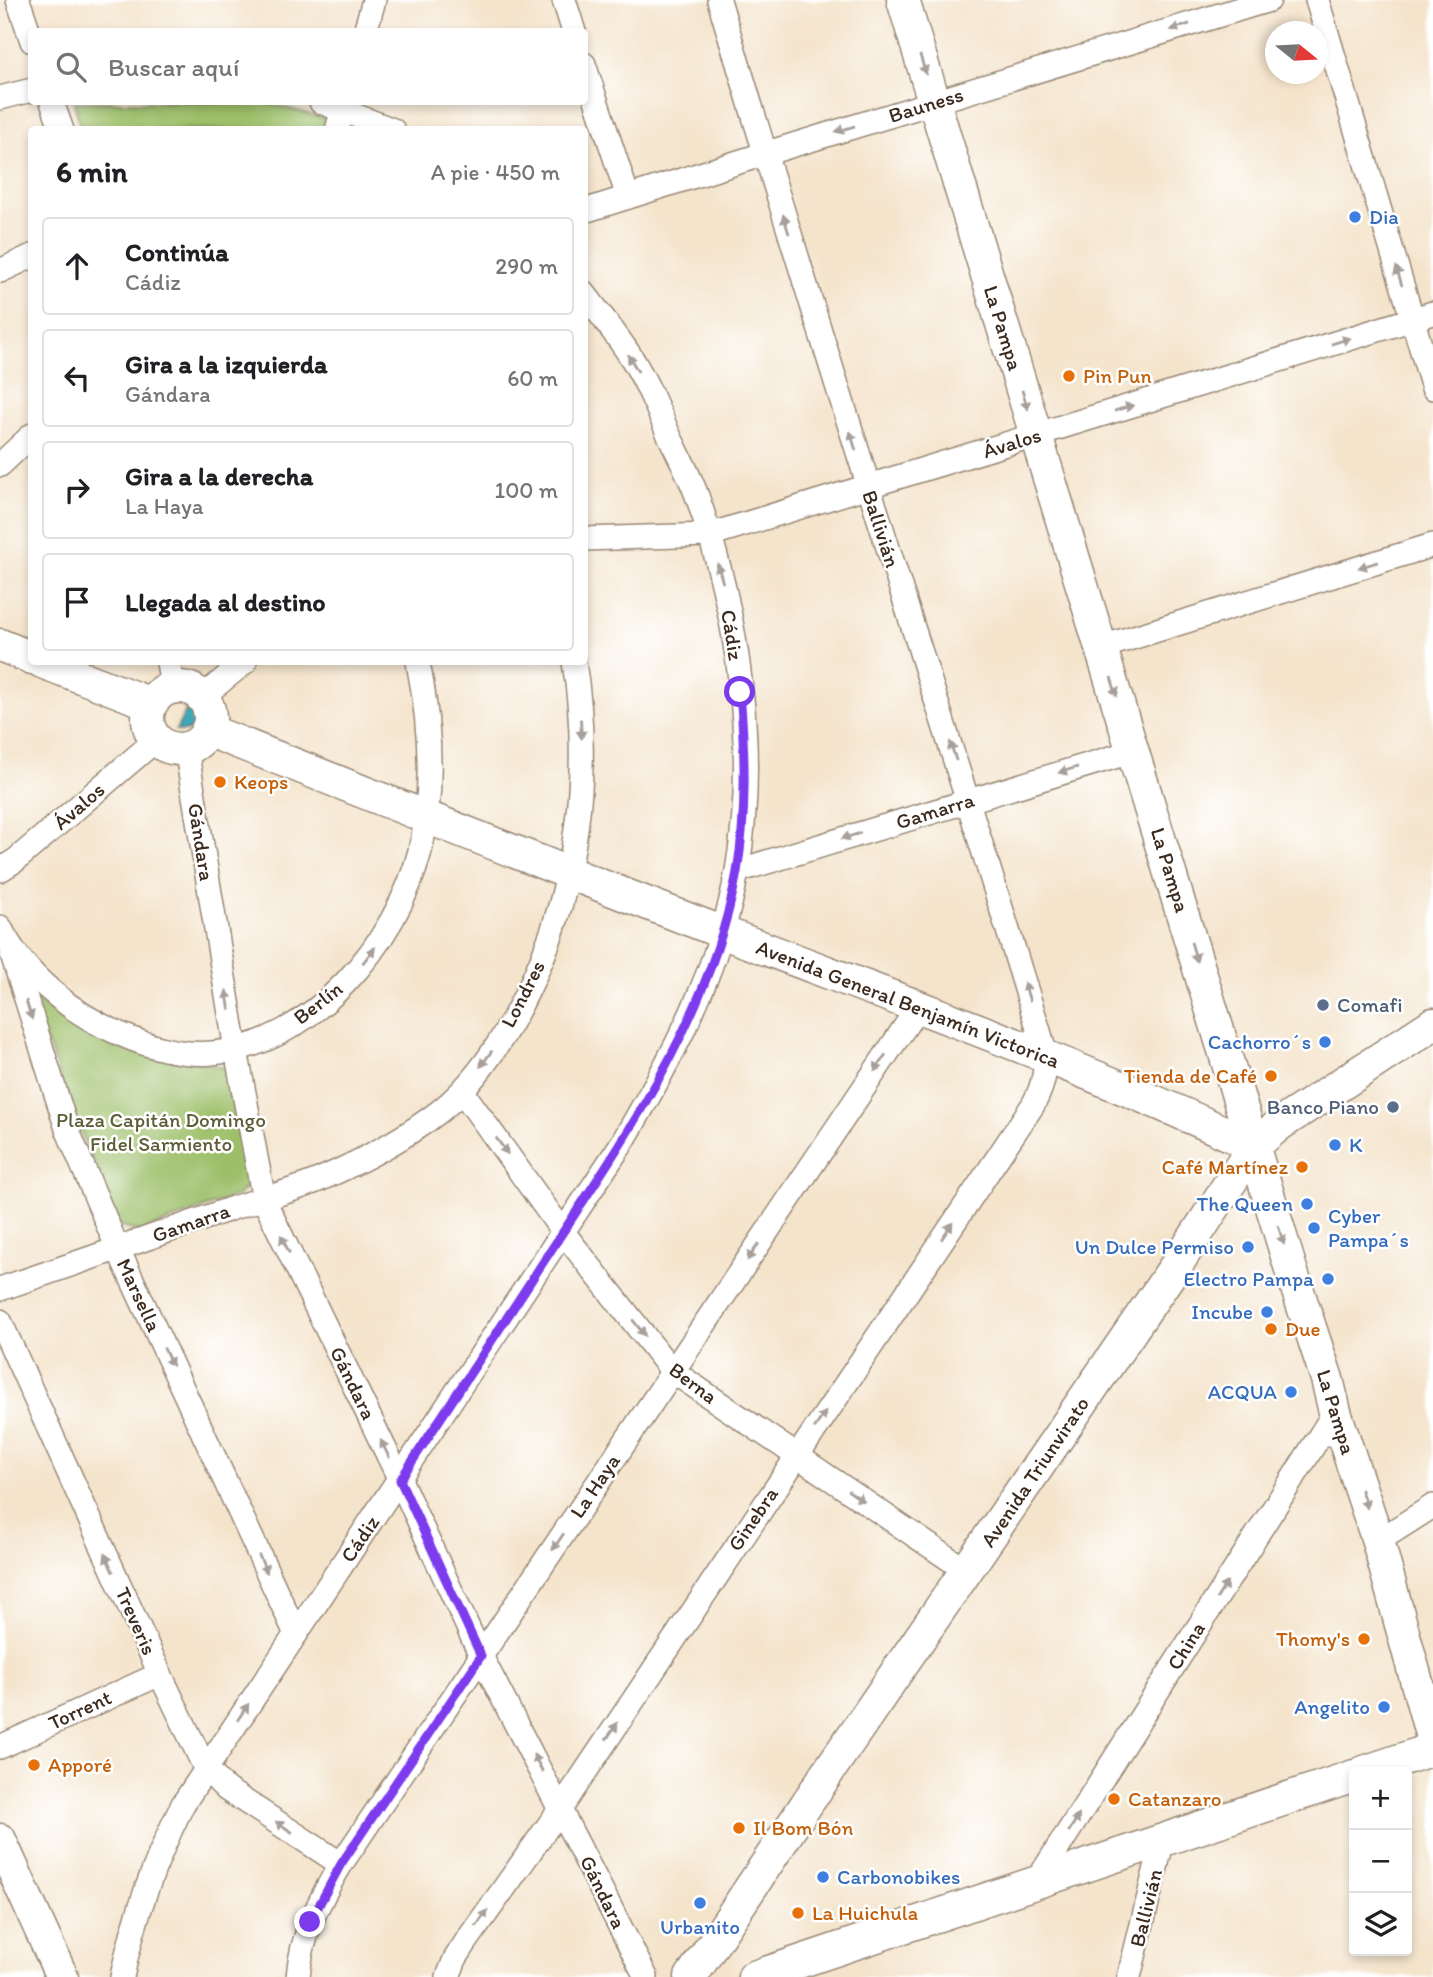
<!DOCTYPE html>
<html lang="es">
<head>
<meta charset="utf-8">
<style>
	:root { --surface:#fff; --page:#f6f6f6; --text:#202124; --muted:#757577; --line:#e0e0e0 }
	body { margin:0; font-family:Itim,sans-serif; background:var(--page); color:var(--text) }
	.controls { position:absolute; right:21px; bottom:21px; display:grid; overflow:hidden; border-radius:7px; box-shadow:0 4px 10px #0003 }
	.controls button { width:63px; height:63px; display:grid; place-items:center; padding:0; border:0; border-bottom:2px solid var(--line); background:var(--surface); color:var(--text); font:35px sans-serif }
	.compass { position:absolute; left:1265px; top:21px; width:63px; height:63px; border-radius:50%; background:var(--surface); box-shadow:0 4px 10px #0003; rotate:108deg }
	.stop { position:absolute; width:21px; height:21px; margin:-16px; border:5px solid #7c3aed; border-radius:50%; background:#fff }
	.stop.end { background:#7c3aed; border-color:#fff; box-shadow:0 2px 7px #0008 }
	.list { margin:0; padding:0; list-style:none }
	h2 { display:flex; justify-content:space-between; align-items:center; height:91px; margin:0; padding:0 28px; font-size:30px }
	h2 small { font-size:23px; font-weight:400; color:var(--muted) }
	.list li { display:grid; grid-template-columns:46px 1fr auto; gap:21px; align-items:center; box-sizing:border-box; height:98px; margin:0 14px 14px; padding:0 14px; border:2px solid var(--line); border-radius:7px }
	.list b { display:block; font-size:26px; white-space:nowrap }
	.list p { margin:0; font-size:23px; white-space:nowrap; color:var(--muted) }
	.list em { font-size:23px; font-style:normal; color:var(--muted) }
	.icon { flex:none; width:38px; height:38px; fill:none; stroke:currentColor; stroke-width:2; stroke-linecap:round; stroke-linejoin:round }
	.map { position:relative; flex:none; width:1433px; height:1977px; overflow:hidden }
	.search { position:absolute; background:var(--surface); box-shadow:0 4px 10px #0003; left:28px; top:28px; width:560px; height:77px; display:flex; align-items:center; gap:18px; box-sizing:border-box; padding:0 24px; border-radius:7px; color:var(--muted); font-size:26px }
	.panel { position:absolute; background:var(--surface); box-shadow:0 4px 10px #0003; left:28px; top:126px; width:560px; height:539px; border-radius:7px }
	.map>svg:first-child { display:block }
	.green { fill:#9dbf69; stroke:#6c7444; stroke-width:2 }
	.water { fill:#3daabc; stroke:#3c6a6d; stroke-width:2 }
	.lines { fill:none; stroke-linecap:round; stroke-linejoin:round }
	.street-casing { stroke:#988775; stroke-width:26 }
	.secondary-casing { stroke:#988775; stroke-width:35 }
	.street { stroke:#fff; stroke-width:23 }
	.secondary { stroke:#fff; stroke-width:32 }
	.oneway { fill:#a79f9a }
	.route { stroke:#7c3aed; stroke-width:9 }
	.shop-dot { fill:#3f7fe0; stroke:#fff; stroke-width:2.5 }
	.food-dot { fill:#e8710a; stroke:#fff; stroke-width:2.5 }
	.service-dot { fill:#5c6f8a; stroke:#fff; stroke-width:2.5 }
	.labels { text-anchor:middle; stroke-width:5; stroke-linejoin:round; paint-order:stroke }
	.street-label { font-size:21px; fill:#3b2a1e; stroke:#fff }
	.shop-label { font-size:21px; fill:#366cbe; stroke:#fff; text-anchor:end }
	.food-label { font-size:21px; fill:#c56008; stroke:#fff; text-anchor:start }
	.service-label { font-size:21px; fill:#4e5e75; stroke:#fff; text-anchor:start }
	.park-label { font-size:21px; fill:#5d5e38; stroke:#fff }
</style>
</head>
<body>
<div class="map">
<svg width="1433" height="1977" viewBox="0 0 1433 1977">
	<rect width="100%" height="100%" fill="#fff"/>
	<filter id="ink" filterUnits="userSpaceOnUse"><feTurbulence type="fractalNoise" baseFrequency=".0143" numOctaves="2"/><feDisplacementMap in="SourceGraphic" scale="14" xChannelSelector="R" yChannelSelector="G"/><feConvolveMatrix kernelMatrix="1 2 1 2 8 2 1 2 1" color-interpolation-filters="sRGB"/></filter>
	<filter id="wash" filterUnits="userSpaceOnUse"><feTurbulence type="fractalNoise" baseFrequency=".00686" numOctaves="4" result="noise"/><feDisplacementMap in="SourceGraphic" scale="28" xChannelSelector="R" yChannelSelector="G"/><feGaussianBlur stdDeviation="1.57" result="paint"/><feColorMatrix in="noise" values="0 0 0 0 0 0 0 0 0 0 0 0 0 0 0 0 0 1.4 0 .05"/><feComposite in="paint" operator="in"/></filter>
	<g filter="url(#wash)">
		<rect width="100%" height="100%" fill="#f4e4cc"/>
		<g class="green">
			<path d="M74,102H263L328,119L325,130L81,129Z"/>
			<path d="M37,992L169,1054L225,1068L249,1184L239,1195L141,1232L124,1228L114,1220L31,1000Z"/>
		</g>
		<path class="water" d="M188,707L194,711L197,724C191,731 185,732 176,730Z"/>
	</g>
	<g filter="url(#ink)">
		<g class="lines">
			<defs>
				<g id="street">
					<path d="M18,0L32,41"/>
					<path d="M564,0L574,32"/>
					<path d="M1317,0L1433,388"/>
					<path d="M365,32L374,0"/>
					<path d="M584,64L628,197"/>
					<path d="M0,98L32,90"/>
					<path d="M52,102L62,130"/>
					<path d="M321,102L393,130"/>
					<path d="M337,130L345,102"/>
					<path d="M584,211L764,154L1269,0"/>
					<path d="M0,271L32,256"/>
					<path d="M0,465L32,435"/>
					<path d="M584,539L709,535L1433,313"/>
					<path d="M1102,647L1433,545"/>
					<path d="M168,662L172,687"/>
					<path d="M202,697L245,662"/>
					<path d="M186,748L236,1050L264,1200L400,1480L481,1656L646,1977"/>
					<path d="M0,870L16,860L157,739"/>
					<path d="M737,871L1134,751"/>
					<path d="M0,927C23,974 72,1014 120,1034C147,1046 182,1056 212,1053C312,1045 397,942 420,851C435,789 430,723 418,662"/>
					<path d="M12,954L67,1129L118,1249L296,1634"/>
					<path d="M462,1091L563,1232L672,1371L967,1571"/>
					<path d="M0,1289C77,1263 154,1236 230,1209C260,1199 291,1192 321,1179C362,1161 404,1139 440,1111C497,1066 542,972 561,903C582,825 587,742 574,662"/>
					<path d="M0,1321L160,1674L205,1768L226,1789L341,1864"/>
					<path d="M1378,1541L1433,1506"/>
					<path d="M0,1747L160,1674"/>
					<path d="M1037,1881L1335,1412"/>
					<path d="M122,1977C134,1917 156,1858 183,1804L622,1143C672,1058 720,969 737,871C758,750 738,611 697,496C689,474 678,454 668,433C657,407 646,381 631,357C617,335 600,314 584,293"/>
					<path d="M298,1977C301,1935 320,1899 341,1864L919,1006"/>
					<path d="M448,1977L455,1959L466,1942L561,1808L1033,1105C1045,1083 1048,1066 1042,1041C936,693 822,348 719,0"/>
					<path d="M1129,1977L1163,1839"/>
				</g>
				<g id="secondary">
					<path d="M903,0L1293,1276L1327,1379L1335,1412L1378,1541L1433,1741"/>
					<path d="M0,645L32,658"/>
					<path d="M42,662L151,704"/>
					<circle cx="179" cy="718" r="31"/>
					<path d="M207,730C379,798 551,867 724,933C901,1001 1081,1065 1254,1146"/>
					<path d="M1364,1772L1433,1749"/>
					<path d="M0,1840L62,1977"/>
					<path d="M691,1977L830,1769L1177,1264L1254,1146L1280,1124L1433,1024"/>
					<path d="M754,1977L1354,1776"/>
				</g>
			</defs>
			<use href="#street" class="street-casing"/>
			<use href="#secondary" class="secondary-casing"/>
			<use href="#street" class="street"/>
			<use href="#secondary" class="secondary"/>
		</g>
		<defs><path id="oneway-solid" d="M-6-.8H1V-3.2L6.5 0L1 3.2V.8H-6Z" transform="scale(1.75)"/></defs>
		<g class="oneway">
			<use href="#oneway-solid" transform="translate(1180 27) rotate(163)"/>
			<use href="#oneway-solid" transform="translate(923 65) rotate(73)"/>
			<use href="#oneway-solid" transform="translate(845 129) rotate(163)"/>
			<use href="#oneway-solid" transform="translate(786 224) rotate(-107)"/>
			<use href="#oneway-solid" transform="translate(1399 276) rotate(-107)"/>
			<use href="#oneway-solid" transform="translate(1341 341) rotate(-17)"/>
			<use href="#oneway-solid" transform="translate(633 363) rotate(-120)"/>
			<use href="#oneway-solid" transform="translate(1025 400) rotate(73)"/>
			<use href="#oneway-solid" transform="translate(1124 408) rotate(-17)"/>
			<use href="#oneway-solid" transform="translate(853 441) rotate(-107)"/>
			<use href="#oneway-solid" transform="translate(1368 565) rotate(163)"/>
			<use href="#oneway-solid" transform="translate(720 573) rotate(-106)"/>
			<use href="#oneway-solid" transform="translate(1114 687) rotate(73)"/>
			<use href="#oneway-solid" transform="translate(581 729) rotate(87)"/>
			<use href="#oneway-solid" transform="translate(953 751) rotate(-108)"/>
			<use href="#oneway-solid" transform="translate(1068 770) rotate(163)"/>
			<use href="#oneway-solid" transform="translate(851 836) rotate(163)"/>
			<use href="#oneway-solid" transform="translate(1194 952) rotate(73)"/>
			<use href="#oneway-solid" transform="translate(369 955) rotate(-52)"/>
			<use href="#oneway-solid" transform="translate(1027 992) rotate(-107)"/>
			<use href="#oneway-solid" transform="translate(228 1000) rotate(-99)"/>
			<use href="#oneway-solid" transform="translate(29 1010) rotate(72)"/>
			<use href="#oneway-solid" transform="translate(486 1059) rotate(126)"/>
			<use href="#oneway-solid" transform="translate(880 1063) rotate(124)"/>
			<use href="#oneway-solid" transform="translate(502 1146) rotate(54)"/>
			<use href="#oneway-solid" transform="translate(947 1231) rotate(-56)"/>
			<use href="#oneway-solid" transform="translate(1281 1235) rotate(73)"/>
			<use href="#oneway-solid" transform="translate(285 1244) rotate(-116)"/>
			<use href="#oneway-solid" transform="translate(753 1252) rotate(124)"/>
			<use href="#oneway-solid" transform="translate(639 1328) rotate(52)"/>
			<use href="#oneway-solid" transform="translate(168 1357) rotate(65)"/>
			<use href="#oneway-solid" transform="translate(820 1420) rotate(-56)"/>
			<use href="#oneway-solid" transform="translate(385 1449) rotate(-116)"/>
			<use href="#oneway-solid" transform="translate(856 1496) rotate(34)"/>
			<use href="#oneway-solid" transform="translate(1364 1499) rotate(71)"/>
			<use href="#oneway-solid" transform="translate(558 1542) rotate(124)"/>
			<use href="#oneway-solid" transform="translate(109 1563) rotate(-114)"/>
			<use href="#oneway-solid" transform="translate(263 1564) rotate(65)"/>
			<use href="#oneway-solid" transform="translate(1222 1590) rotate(-58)"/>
			<use href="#oneway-solid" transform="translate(243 1712) rotate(-56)"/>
			<use href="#oneway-solid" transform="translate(612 1731) rotate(-56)"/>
			<use href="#oneway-solid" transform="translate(538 1763) rotate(-118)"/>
			<use href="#oneway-solid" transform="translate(1074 1823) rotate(-58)"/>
			<use href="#oneway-solid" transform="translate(284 1827) rotate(-147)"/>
			<use href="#oneway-solid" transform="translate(482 1918) rotate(-55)"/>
		</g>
	</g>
	<g class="lines" filter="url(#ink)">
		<path class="route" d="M310,1922L341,1864L481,1656L400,1480C452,1401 505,1321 557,1241C633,1126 712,1010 737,872C747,813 745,752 740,692"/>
	</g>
	<g class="shop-dot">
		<circle cx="1355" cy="217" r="7"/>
		<circle cx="1325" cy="1042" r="7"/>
		<circle cx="1335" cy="1145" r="7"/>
		<circle cx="1307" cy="1204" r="7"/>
		<circle cx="1314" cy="1228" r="7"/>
		<circle cx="1248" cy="1247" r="7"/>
		<circle cx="1328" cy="1279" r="7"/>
		<circle cx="1267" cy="1312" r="7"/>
		<circle cx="1291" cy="1392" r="7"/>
		<circle cx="1384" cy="1707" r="7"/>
		<circle cx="823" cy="1877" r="7"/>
		<circle cx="700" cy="1903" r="7"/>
	</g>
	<g class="food-dot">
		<circle cx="1069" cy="376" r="7"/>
		<circle cx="220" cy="782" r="7"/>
		<circle cx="1271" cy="1076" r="7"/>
		<circle cx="1302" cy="1167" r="7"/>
		<circle cx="1271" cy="1329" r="7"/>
		<circle cx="1364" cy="1639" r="7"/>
		<circle cx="34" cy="1765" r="7"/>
		<circle cx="1114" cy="1799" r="7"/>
		<circle cx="739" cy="1828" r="7"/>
		<circle cx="798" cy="1913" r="7"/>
	</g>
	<g class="service-dot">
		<circle cx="1323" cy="1005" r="7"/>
		<circle cx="1393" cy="1107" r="7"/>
	</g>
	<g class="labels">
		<g class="street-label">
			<text transform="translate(926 105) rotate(-17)" y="7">Bauness</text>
			<text transform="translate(1003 328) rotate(73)" y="7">La Pampa</text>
			<text transform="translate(1012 443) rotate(-17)" y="7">Ávalos</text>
			<text transform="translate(881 529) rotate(72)" y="7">Ballivián</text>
			<text transform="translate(732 635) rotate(81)" y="7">Cádiz</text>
			<text transform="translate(79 806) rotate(-41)" y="7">Ávalos</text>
			<text transform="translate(935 811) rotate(-17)" y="7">Gamarra</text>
			<text transform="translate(201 842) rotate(81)" y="7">Gándara</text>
			<text transform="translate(1170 870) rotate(73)" y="7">La Pampa</text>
			<text transform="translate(523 994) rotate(-63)" y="7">Londres</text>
			<text transform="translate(318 1003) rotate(-38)" y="7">Berlín</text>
			<text transform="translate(908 1004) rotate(21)" y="7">Avenida General Benjamín Victorica</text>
			<text transform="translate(191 1223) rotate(-19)" y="7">Gamarra</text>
			<text transform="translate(139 1295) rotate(65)" y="7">Marsella</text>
			<text transform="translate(353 1383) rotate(64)" y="7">Gándara</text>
			<text transform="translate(693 1383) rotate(37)" y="7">Berna</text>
			<text transform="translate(1336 1412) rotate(73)" y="7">La Pampa</text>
			<text transform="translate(1035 1472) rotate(-56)" y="7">Avenida Triunvirato</text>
			<text transform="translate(595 1486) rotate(-56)" y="7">La Haya</text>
			<text transform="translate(753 1519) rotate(-56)" y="7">Ginebra</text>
			<text transform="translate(360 1539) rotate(-56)" y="7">Cádiz</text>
			<text transform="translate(136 1621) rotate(66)" y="7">Treveris</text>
			<text transform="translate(1186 1646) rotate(-58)" y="7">China</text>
			<text transform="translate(80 1710) rotate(-25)" y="7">Torrent</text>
			<text transform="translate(603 1892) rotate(64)" y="7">Gándara</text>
			<text transform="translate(1146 1908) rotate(-76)" y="7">Ballivián</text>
		</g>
		<g class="shop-label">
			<text x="1369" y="224" text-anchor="start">Dia</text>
			<text x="1311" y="1049">Cachorro´s</text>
			<text x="1349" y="1152" text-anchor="start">K</text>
			<text x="1293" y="1211">The Queen</text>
			<text x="1328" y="1223" text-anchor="start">Cyber<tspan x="1328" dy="24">Pampa´s</tspan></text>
			<text x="1234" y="1254">Un Dulce Permiso</text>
			<text x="1314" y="1286">Electro Pampa</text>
			<text x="1253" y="1319">Incube</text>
			<text x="1277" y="1399">ACQUA</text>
			<text x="1370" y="1714">Angelito</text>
			<text x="837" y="1884" text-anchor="start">Carbonobikes</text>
			<text x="700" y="1934" text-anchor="middle">Urbanito</text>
		</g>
		<g class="food-label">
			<text x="1083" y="383">Pin Pun</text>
			<text x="234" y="789">Keops</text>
			<text x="1257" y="1083" text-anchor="end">Tienda de Café</text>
			<text x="1288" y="1174" text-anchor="end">Café Martínez</text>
			<text x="1285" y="1336">Due</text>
			<text x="1350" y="1646" text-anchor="end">Thomy's</text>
			<text x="48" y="1772">Apporé</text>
			<text x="1128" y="1806">Catanzaro</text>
			<text x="753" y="1835">Il Bom Bón</text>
			<text x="812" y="1920">La Huichula</text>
		</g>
		<g class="service-label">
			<text x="1337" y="1012">Comafi</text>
			<text x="1379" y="1114" text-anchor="end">Banco Piano</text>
		</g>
		<g class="park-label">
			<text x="161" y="1127">Plaza Capitán Domingo<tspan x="161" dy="24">Fidel Sarmiento</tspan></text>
		</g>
	</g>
</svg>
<div class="controls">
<button>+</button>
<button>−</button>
<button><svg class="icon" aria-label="layers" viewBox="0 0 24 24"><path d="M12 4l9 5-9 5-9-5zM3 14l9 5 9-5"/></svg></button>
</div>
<svg class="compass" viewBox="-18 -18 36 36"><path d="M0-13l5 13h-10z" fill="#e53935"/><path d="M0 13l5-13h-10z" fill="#757577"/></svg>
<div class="stop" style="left:740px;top:692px"></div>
<div class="stop end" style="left:310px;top:1922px"></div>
<div class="search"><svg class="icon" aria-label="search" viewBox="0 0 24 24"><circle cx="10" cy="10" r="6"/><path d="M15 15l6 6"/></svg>Buscar aquí</div>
<section class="panel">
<h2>6 min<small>A pie · 450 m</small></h2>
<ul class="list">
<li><svg class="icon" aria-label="ahead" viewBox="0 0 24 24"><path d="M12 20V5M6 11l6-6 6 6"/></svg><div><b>Continúa</b><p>Cádiz</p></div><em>290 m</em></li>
<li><svg class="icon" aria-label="left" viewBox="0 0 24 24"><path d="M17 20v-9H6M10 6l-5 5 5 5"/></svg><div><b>Gira a la izquierda</b><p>Gándara</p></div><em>60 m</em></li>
<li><svg class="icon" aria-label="right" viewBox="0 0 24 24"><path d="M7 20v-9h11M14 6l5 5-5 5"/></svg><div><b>Gira a la derecha</b><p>La Haya</p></div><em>100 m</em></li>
<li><svg class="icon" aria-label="arrive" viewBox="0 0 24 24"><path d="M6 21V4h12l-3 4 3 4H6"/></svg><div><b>Llegada al destino</b></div></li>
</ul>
</section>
</div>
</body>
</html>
